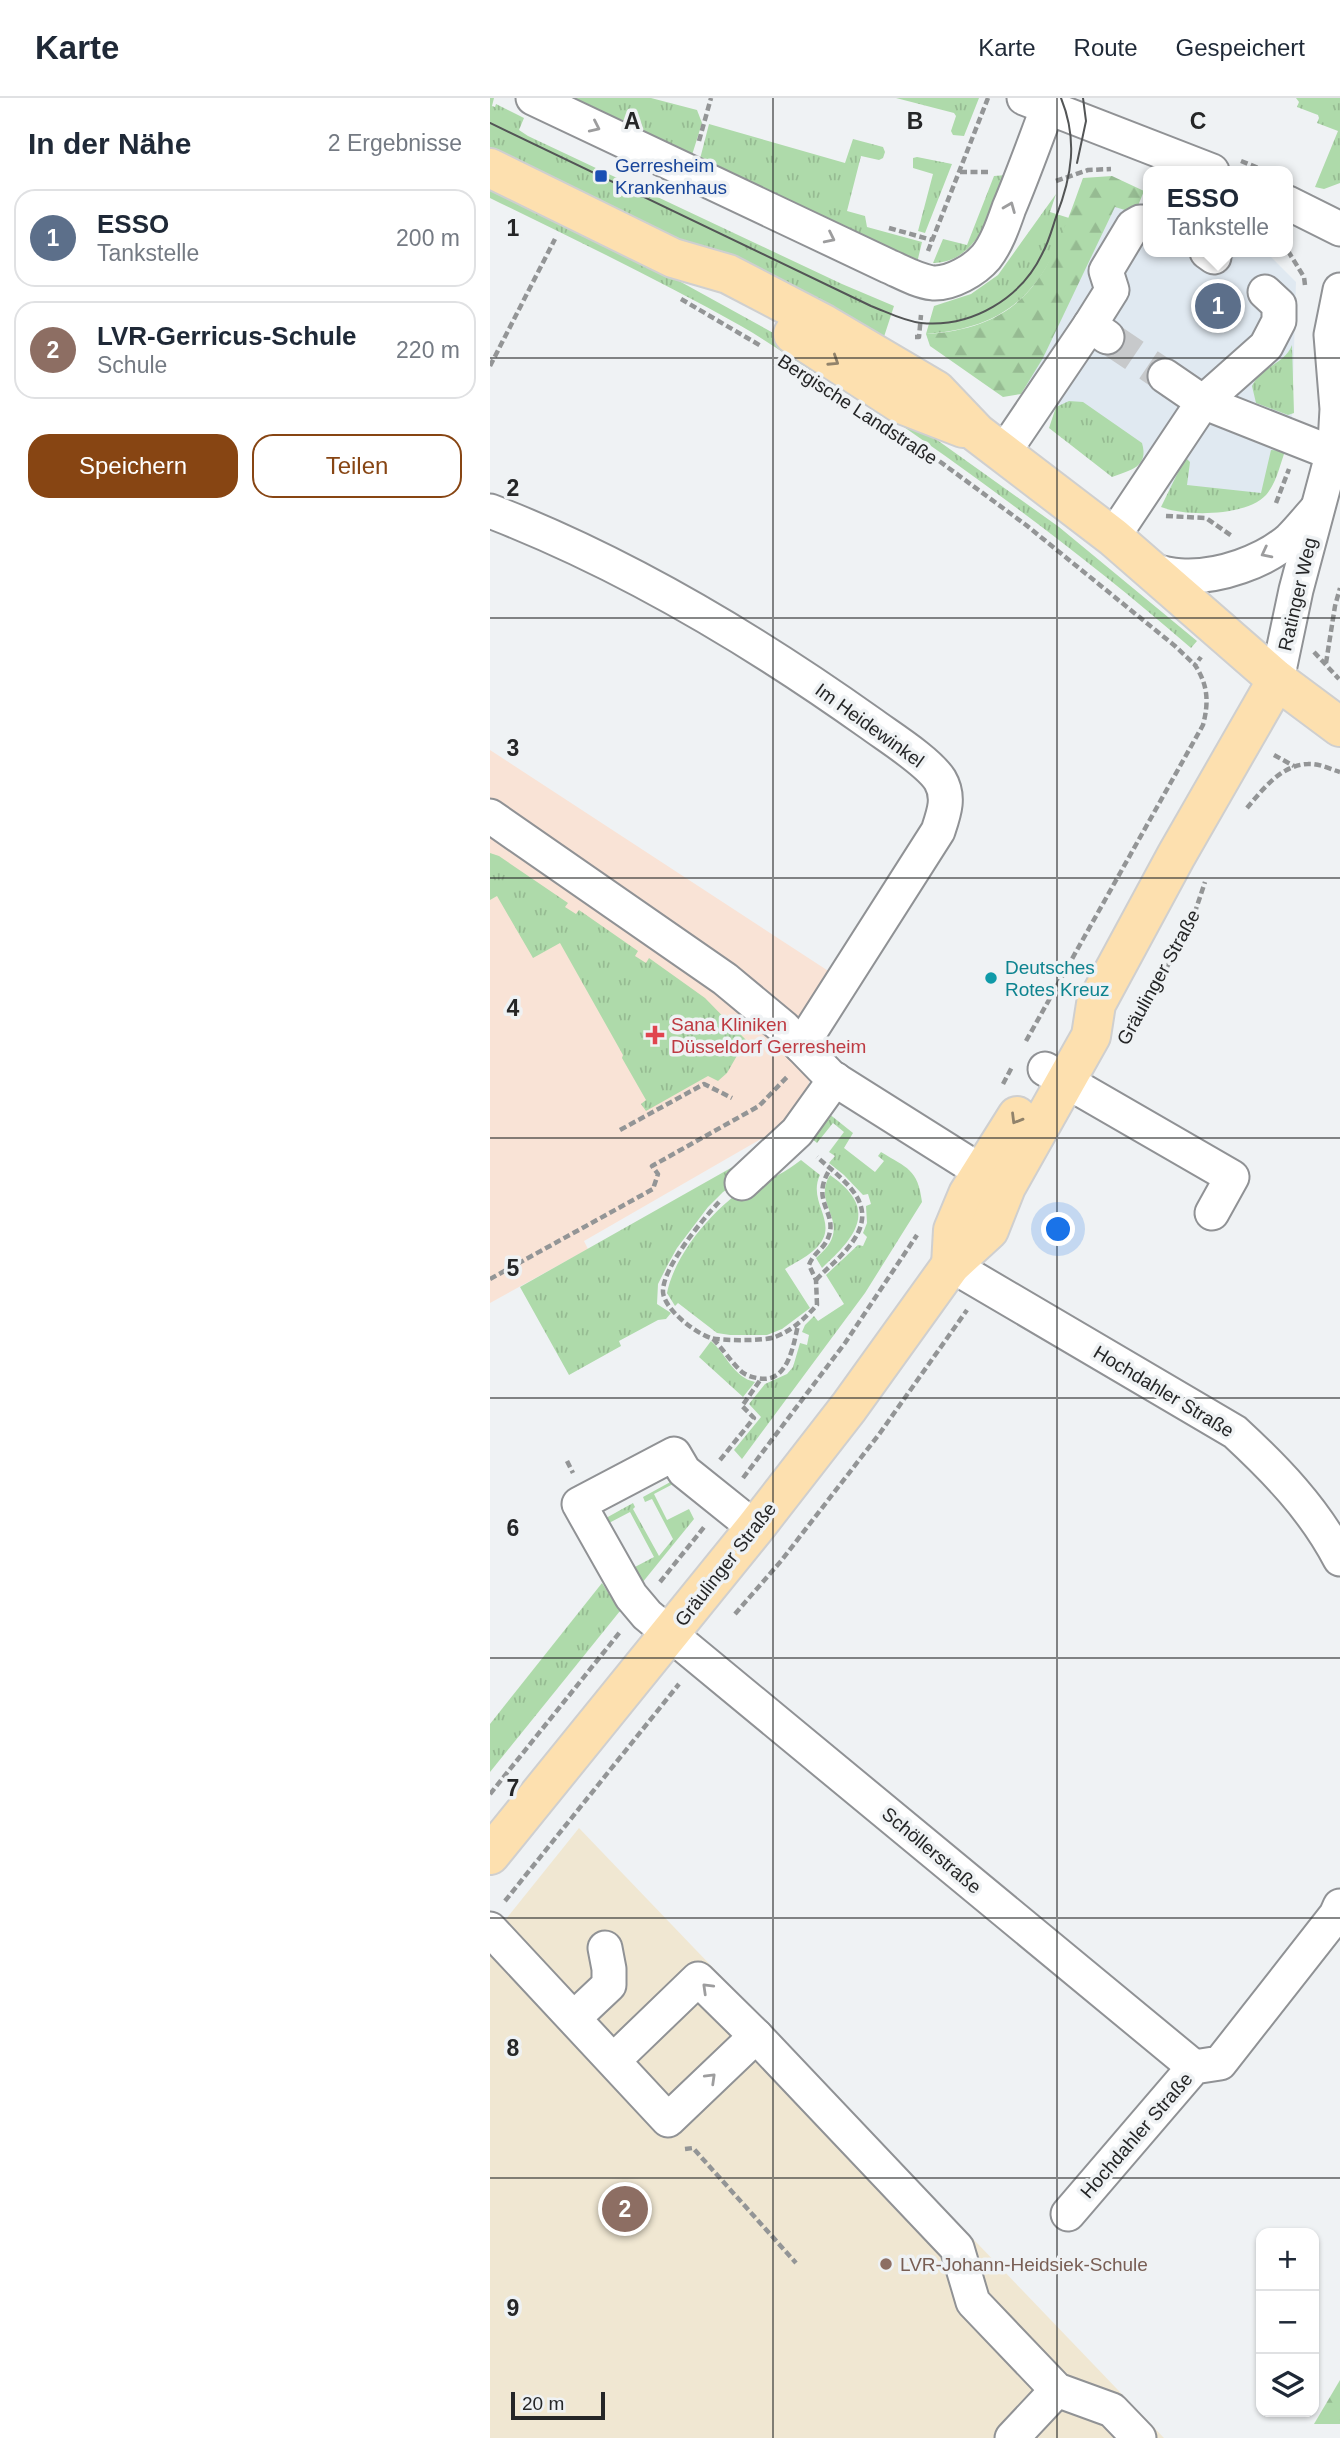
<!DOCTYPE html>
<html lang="de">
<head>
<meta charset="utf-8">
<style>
	:root { --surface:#fff; --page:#f6f6f7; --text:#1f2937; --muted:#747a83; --line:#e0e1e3; --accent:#874513 }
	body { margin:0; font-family:Arial,sans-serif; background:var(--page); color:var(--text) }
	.controls { position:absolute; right:21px; bottom:21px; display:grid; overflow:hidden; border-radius:14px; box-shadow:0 2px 5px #0004 }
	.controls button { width:63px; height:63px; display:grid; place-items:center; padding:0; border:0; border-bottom:2px solid var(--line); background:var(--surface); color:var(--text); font:35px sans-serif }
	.scale { position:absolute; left:21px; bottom:18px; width:94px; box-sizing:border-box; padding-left:7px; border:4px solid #252627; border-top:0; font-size:19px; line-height:24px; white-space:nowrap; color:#252627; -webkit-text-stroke:5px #eff2f4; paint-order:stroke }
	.you { position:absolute; left:569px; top:1132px; width:24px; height:24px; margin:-18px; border:5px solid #fff; border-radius:50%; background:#1a73e8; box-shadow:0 0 0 10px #1a73e833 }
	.badge { display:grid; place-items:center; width:46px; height:46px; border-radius:50%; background:var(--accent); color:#fff; font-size:23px; font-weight:700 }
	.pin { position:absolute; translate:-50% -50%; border:4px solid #fff; box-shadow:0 2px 7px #0006 }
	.popup { position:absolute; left:653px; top:68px; width:150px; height:91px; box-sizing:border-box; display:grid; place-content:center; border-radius:14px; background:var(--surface); filter:drop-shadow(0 2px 5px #0005); font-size:23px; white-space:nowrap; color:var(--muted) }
	.popup b { font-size:26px; color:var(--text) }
	.popup::after { content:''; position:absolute; left:50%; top:100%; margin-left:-14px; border:14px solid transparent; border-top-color:var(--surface) }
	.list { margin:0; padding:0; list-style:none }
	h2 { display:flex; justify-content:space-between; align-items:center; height:91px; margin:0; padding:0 28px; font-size:30px }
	h2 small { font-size:23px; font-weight:400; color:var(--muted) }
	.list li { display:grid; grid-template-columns:46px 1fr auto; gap:21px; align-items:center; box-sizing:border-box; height:98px; margin:0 14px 14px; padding:0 14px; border:2px solid var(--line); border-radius:21px }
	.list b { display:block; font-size:26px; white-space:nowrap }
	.list p { margin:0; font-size:23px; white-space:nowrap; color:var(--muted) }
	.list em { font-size:23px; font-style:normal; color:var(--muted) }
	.actions { display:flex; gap:14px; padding:21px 28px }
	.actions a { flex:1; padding:16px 0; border:2px solid var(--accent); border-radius:21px; text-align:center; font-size:24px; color:var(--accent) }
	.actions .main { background:var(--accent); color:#fff }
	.icon { flex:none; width:38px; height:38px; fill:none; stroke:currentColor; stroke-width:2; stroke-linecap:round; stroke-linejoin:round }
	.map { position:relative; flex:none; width:850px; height:2340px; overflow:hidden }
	header { display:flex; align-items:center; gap:42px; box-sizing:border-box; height:98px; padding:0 35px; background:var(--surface); border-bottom:2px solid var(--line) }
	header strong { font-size:33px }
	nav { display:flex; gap:38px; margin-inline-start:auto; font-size:24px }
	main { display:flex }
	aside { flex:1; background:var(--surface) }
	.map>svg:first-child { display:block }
	.built { fill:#e0e9f1 }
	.education { fill:#f0e7d2 }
	.medical { fill:#f9e3d6 }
	.grass { fill:url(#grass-tufts) }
	.forest { fill:url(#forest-firs) }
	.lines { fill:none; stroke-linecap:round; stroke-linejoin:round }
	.minor-tunnel { stroke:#c7c9cb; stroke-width:33; stroke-dasharray:33 17; stroke-linecap:butt }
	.minor-casing { stroke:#909295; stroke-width:37 }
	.major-casing { stroke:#cfcfcf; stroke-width:42 }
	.path { stroke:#939596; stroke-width:4.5; stroke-dasharray:7 3.5; stroke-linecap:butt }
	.minor { stroke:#fff; stroke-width:33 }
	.major { stroke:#fde0af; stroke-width:38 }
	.tram { stroke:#535556; stroke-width:2 }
	.oneway { stroke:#9d9d9e }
	.oneway2 { stroke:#91836b }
	.grid { fill:none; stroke:#252627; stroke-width:2; stroke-opacity:0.55 }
	.transit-dot { fill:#1a4fb4; stroke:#eff2f4; stroke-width:2.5 }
	.culture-dot { fill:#0f9aa8; stroke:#eff2f4; stroke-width:2.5 }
	.health-dot { fill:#e0444e; stroke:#eff2f4; stroke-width:2.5 }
	.education-dot { fill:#8d6e63; stroke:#eff2f4; stroke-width:2.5 }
	.labels { text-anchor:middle; stroke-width:7; stroke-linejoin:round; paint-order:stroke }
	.transit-label { font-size:19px; fill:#164399; stroke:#eff2f4; text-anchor:start }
	.street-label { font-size:19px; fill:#252627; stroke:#eff2f4 }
	.culture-label { font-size:19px; fill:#0d838f; stroke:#eff2f4; text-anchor:start }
	.health-label { font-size:19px; fill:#be3a42; stroke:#eff2f4; text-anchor:start }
	.education-label { font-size:19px; fill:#785e54; stroke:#eff2f4; text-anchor:start }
	.grid-label { font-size:23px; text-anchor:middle; font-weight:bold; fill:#252627; stroke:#eff2f4; stroke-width:7; stroke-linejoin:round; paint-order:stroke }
</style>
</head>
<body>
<header>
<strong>Karte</strong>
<nav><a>Karte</a><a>Route</a><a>Gespeichert</a></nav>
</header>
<main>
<aside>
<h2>In der Nähe<small>2 Ergebnisse</small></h2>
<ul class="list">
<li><span class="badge" style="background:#5c6f8a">1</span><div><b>ESSO</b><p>Tankstelle</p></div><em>200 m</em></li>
<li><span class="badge" style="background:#8d6e63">2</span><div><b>LVR-Gerricus-Schule</b><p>Schule</p></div><em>220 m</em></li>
</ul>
<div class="actions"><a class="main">Speichern</a><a>Teilen</a></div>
</aside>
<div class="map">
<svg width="850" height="2340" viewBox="0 0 850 2340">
	<defs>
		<pattern id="grass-tufts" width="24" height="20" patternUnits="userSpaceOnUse" patternTransform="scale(1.75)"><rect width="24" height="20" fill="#aedaaa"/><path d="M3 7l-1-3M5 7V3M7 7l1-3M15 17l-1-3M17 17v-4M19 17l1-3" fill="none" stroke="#96bb92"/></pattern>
		<pattern id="forest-firs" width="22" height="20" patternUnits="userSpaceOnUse" patternTransform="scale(1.75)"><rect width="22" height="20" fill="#aedaaa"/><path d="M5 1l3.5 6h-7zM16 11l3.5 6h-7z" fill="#96bb92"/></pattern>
	</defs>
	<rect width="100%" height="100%" fill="#eff2f4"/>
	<path class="built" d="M625,106L658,116V154H776L806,184L802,319L791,352L771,397L680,392L650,366L532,285Z"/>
	<path class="education" d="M89,1730L674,2340H0V1841Z"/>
	<path class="medical" d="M0,652L343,876L316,998L297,1026L94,1143L98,1151L0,1205Z"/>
	<g class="grass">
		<path d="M0,0H4L2,8L5,9L6,6L34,20L29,32L38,38L352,186L404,208L391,248L228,161L0,50Z"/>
		<path d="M85,0H161L207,12L212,25L202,57Z"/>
		<path d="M406,0H489L474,38L463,37L461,33L466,18L464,15Z"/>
		<path d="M806,0H850V85L834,91L825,89L848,33L827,25L829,20L828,17L807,9L809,4Z"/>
		<path d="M219,26L355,65L363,41L393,49L395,54L393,60L389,62L371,58L357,113L375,118L377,129L432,144L427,165L210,61Z"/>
		<path d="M427,59L462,66L435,135L428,133L443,76L423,70V60Z"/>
		<path d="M517,77C501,112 489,164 443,165L453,141L477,147L504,78Z"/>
		<path d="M0,88L171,173L287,237L360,294C322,276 288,249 251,228C169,182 84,141 0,100Z"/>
		<path d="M566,96L560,114L579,120C552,194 517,230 436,236L444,208L481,196L508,177Z"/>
		<path d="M802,247L804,315L798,317L766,305L762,288C771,268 795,266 802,247Z"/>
		<path d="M387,299L569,429L707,543L701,550C600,462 493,383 382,307Z"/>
		<path d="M579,303L593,304L652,345C659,369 641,372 622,379L559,330L566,309Z"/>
		<path d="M781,352L795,353C790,367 786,386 776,397C757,418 696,419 671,409L694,362L697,361L700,364L697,387L771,395Z"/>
		<path d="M0,755L9,758L78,805L75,809L86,816L89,812L148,853L145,858L156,865L159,860L215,900L256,942L237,975L228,983L218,978L156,1013L151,1006L156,1002L132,960L133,957L70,845L43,860L7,798L0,802Z"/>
		<path d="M338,1015L363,1035L354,1050L385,1074L394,1063L388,1058L391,1054C417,1070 428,1071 432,1104L375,1195L252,1361L244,1352L271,1319L259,1306L275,1286L297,1276L303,1269L310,1245L317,1247L319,1237L312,1234L315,1227L324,1218L328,1223L354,1206L336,1177L368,1147L373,1148L377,1139L373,1135L377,1125L376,1108L381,1106L378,1096L373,1097L354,1077L339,1065L345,1058L339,1054L354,1034L343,1025L327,1045L320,1039L233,1094L218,1109L187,1150L177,1168L168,1186L167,1206L181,1215L176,1221L168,1222L129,1243L131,1248L79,1277L30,1189Z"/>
		<path d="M311,1062L330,1077C316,1106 354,1127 323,1153C315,1160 304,1165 295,1171L320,1210L292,1231L277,1237H240L227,1235L188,1205L185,1208L177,1195C185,1153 233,1098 272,1081C277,1079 283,1079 288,1077C296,1073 304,1067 311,1062Z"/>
		<path d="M340,1077C389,1111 367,1138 332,1170L326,1160C368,1126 320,1109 340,1077Z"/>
		<path d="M221,1243C237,1257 243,1279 265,1284L253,1299L209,1259Z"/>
		<path d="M184,1382L185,1385L164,1396L177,1422L199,1411L204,1421L152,1485L143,1470L164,1459L140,1414L119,1425L116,1420L143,1405L145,1409L143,1411L169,1458L183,1441L162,1401L155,1404L153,1399Z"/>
		<path d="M112,1485L130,1513L0,1674V1626Z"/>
	</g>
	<g class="forest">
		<path d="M622,78L654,93L645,115L625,109L553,260L531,296L513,299L440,248L436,236C543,229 561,168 593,80Z"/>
		<path d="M850,2282V2326H824Z"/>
	</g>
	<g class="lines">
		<path class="minor-tunnel" d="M617,239L675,278"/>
		<defs>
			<g id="minor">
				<path d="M43,0L398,168C412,174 427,183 443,185C461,186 485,172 496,159C507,145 513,127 519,110C533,77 545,43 558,9"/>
				<path d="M534,0L722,73"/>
				<path d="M798,105L850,131"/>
				<path d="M717,154L724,159"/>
				<path d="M775,194L789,207V223L776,248L713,304L842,355"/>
				<path d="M600,227L622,192L616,173L643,128L650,124H658"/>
				<path d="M514,354L600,227L617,239"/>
				<path d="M0,413C135,465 262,541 380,625C399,639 438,663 450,682C460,699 454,715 448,733L311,948L341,979L514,1088"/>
				<path d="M623,439L713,304L675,278"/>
				<path d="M663,473C673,475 684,478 695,478C729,479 774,464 800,441C809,432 817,422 825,413"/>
				<path d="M787,582L806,492L845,346L847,311L841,237L850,192"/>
				<path d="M0,718L235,881L294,930L311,948"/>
				<path d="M555,971L742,1079L722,1115"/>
				<path d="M252,1085L307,1034L345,981"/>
				<path d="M461,1167L745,1334C786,1372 824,1411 850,1461"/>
				<path d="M265,1430L194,1373L184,1356L89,1406L141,1498L157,1517L704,1969"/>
				<path d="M0,1831L178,2022L266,1938"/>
				<path d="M84,1920L119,1887V1871L115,1850"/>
				<path d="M124,1962L208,1881L266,1938L467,2150L483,2204L567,2292L622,2312L649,2340"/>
				<path d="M578,2116L704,1969L730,1965L846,1817L850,1808"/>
				<path d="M522,2340L567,2292"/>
			</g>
			<g id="major">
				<path d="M0,70L183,160L238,176L334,226L446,292L487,335L623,439L787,582L850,629"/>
				<path d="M303,236L411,306L473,330"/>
				<path d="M461,1167L463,1132L478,1096L527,1018"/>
				<path d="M0,1757L265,1430L359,1309L461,1167L499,1132L516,1089L601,938L606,906L686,758L787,582"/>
			</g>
		</defs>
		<use href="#minor" class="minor-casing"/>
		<use href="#major" class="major-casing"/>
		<g class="path">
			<path d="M209,43L221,0"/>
			<path d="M751,63L776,73"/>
			<path d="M470,74H500"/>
			<path d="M566,83L598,72L621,71"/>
			<path d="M399,130L442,142"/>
			<path d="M438,153L498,0"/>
			<path d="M798,153L814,179L815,187"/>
			<path d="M191,201L271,248"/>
			<path d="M425,239H429L431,217"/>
			<path d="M0,268L65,141"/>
			<path d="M441,357L536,427L685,548L705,567"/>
			<path d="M786,405L799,371"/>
			<path d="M676,418L716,420L742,438"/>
			<path d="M824,554L849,581"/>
			<path d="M836,565L845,508L850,490"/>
			<path d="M784,657L804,668"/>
			<path d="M757,710C773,691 791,667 818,666C828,665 840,671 850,674"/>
			<path d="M639,935L700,829L715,784"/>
			<path d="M536,943L713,627C719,604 718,587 705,567L711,559"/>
			<path d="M513,986L522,969"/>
			<path d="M130,1032L214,986L242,1000"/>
			<path d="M229,1104C213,1121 172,1170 173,1194C174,1211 205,1235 221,1240C232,1243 275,1243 285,1239C303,1232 314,1221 327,1207L326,1182L319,1167C323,1155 334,1151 338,1140C349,1114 319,1104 340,1071"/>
			<path d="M0,1181L163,1091L168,1076L162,1068L269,1008L297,979"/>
			<path d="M326,1182C336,1171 347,1163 357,1151C393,1109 358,1086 327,1059"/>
			<path d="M223,1241C233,1251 241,1264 252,1274C256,1277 261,1279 267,1280C297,1287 303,1250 308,1227"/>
			<path d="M230,1362L264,1320L252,1308L271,1281"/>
			<path d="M77,1363L83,1375"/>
			<path d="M253,1380L355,1245L427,1137"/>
			<path d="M170,1484L215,1428"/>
			<path d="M245,1516L291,1463L390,1335L477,1212"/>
			<path d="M0,1696L130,1534"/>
			<path d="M15,1803L189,1586"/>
			<path d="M195,2051L203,2050L306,2165"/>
		</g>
		<use href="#minor" class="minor"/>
		<use href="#major" class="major"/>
		<g class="tram">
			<path d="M0,25L381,208C397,214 413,223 431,225C482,230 532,200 553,154C559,143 562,131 566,119C582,78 588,42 571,0"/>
			<path d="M587,65L596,23L593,0"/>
		</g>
	</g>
	<defs><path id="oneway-chevron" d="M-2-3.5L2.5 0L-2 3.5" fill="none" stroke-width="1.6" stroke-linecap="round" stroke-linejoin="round" transform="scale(1.75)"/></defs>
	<g class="oneway">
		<use href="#oneway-chevron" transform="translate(105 29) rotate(25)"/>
		<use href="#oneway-chevron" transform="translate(520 109) rotate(-68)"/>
		<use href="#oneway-chevron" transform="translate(340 140) rotate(26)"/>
		<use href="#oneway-chevron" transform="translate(776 455) rotate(153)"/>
		<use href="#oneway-chevron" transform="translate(217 1890) rotate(-136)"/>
		<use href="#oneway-chevron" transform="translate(221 1980) rotate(-44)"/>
	</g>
	<g class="oneway2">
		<use href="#oneway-chevron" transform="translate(344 263) rotate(33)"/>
		<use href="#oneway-chevron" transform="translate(526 1021) rotate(121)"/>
	</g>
	<path class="grid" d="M283,0V2340M567,0V2340M0,260H850M0,520H850M0,780H850M0,1040H850M0,1300H850M0,1560H850M0,1820H850M0,2080H850"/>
	<rect class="transit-dot" x="104" y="71" width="14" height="14" rx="3.5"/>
	<circle class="culture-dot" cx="501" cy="880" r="7"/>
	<path class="health-dot" d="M161.5 926.5h7v7h7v7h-7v7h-7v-7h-7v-7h7z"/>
	<circle class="education-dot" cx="396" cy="2166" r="7"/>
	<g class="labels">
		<g class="transit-label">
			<text x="125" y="74">Gerresheim<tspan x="125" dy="22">Krankenhaus</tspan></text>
		</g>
		<g class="street-label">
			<text transform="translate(368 311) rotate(33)" y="7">Bergische Landstraße</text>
			<text transform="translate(807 496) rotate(-77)" y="7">Ratinger Weg</text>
			<text transform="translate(380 627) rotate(36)" y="7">Im Heidewinkel</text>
			<text transform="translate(668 879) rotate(-61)" y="7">Gräulinger Straße</text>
			<text transform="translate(674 1293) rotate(31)" y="7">Hochdahler Straße</text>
			<text transform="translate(235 1466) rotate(-52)" y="7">Gräulinger Straße</text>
			<text transform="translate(442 1752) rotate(40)" y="7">Schöllerstraße</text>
			<text transform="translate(646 2037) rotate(-49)" y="7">Hochdahler Straße</text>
		</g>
		<g class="culture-label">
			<text x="515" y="876">Deutsches<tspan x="515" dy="22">Rotes Kreuz</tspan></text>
		</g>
		<g class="health-label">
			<text x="181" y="933">Sana Kliniken<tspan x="181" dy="22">Düsseldorf Gerresheim</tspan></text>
		</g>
		<g class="education-label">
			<text x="410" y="2173">LVR-Johann-Heidsiek-Schule</text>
		</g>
	</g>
	<g class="grid-label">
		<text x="142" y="31">A</text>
		<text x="425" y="31">B</text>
		<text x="708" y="31">C</text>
		<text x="23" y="138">1</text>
		<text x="23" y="398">2</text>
		<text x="23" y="658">3</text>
		<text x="23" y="918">4</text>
		<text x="23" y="1178">5</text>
		<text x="23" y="1438">6</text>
		<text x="23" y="1698">7</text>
		<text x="23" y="1958">8</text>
		<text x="23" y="2218">9</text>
	</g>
</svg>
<div class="controls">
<button>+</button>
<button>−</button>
<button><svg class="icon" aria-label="layers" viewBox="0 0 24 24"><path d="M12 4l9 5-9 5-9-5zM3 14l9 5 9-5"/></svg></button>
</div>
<div class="scale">20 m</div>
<div class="you"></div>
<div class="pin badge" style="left:728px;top:208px;background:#5c6f8a">1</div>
<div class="popup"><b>ESSO</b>Tankstelle</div>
<div class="pin badge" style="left:135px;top:2111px;background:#8d6e63">2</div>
</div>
</main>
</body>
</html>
